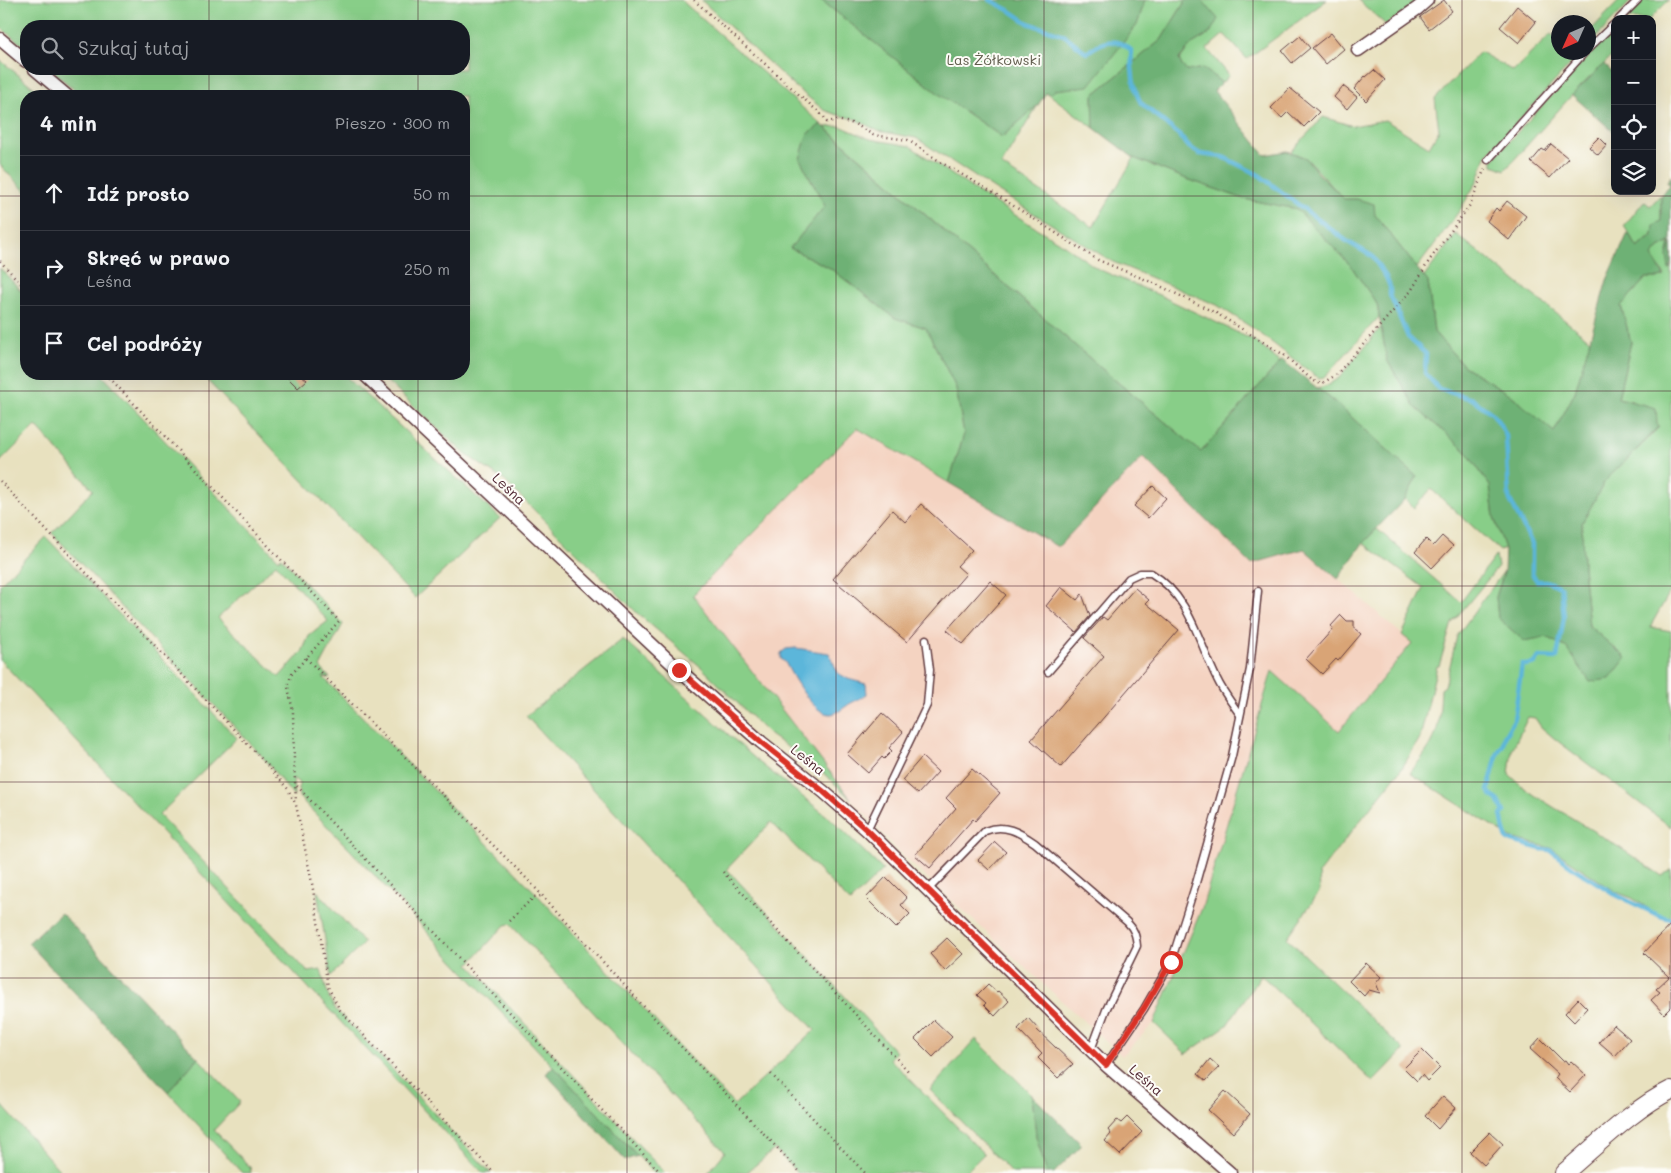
<!DOCTYPE html>
<html lang="pl">
<head>
<meta charset="utf-8">
<style>
	:root { --surface:#171b24; --page:#20242c; --text:#f1f3f6; --muted:#9ea1a6; --line:#363941 }
	body { margin:0; font-family:Mali,sans-serif; background:var(--page); color:var(--text) }
	.controls { position:absolute; right:15px; top:15px; display:grid; overflow:hidden; border-radius:10px; box-shadow:0 5px 20px #0002 }
	.controls button { width:45px; height:45px; display:grid; place-items:center; padding:0; border:0; border-bottom:1px solid var(--line); background:var(--surface); color:var(--text); font:25px sans-serif }
	.compass { position:absolute; left:1551px; top:15px; width:45px; height:45px; border-radius:50%; background:var(--surface); box-shadow:0 5px 20px #0002; rotate:225deg }
	.stop { position:absolute; width:15px; height:15px; margin:-11px; border:4px solid #d93025; border-radius:50%; background:#fff }
	.stop.end { background:#d93025; border-color:#fff; box-shadow:0 1px 5px #0008 }
	.list { margin:0; padding:0; list-style:none }
	h2 { display:flex; justify-content:space-between; align-items:center; height:65px; margin:0; padding:0 20px; font-size:21px }
	h2 small { font-size:16px; font-weight:400; color:var(--muted) }
	.list li { display:grid; grid-template-columns:32px 1fr auto; gap:15px; align-items:center; box-sizing:border-box; height:75px; padding:0 20px; border-top:1px solid var(--line) }
	.list b { display:block; font-size:19px; white-space:nowrap }
	.list p { margin:0; font-size:16px; white-space:nowrap; color:var(--muted) }
	.list em { font-size:16px; font-style:normal; color:var(--muted) }
	.icon { flex:none; width:28px; height:28px; fill:none; stroke:currentColor; stroke-width:2; stroke-linecap:round; stroke-linejoin:round }
	.map { position:relative; flex:none; width:1671px; height:1173px; overflow:hidden }
	.search { position:absolute; background:var(--surface); box-shadow:0 5px 20px #0002; left:20px; top:20px; width:450px; height:55px; display:flex; align-items:center; gap:12px; box-sizing:border-box; padding:0 18px; border-radius:20px; color:var(--muted); font-size:19px }
	.panel { position:absolute; background:var(--surface); box-shadow:0 5px 20px #0002; left:20px; top:90px; width:450px; height:290px; border-radius:20px }
	.map>svg:first-child { display:block }
	.built { fill:#f4d3c1 }
	.green { fill:#88ce88; stroke:#69765a; fill-rule:evenodd }
	.forest { fill:#6eb174; stroke:#5c6850 }
	.water { fill:#5cb6da; stroke:#536a82 }
	.lines { fill:none; stroke-linecap:round; stroke-linejoin:round }
	.stream { stroke:#5cb6da; stroke-width:4.5 }
	.building { fill:#d9a476 }
	.lane-casing { stroke:#623c41; stroke-width:9 }
	.street-casing { stroke:#623c41; stroke-width:15 }
	.secondary-casing { stroke:#623c41; stroke-width:20 }
	.path { stroke:#623c41; stroke-width:2.5; stroke-dasharray:1 4; stroke-linecap:butt }
	.lane { stroke:#fff; stroke-width:6 }
	.street { stroke:#fff; stroke-width:12 }
	.secondary { stroke:#fff; stroke-width:18 }
	.route { stroke:#d93025; stroke-width:6 }
	.grid { fill:none; stroke:#4a1f2b; stroke-width:1; stroke-opacity:0.55 }
	.labels { text-anchor:middle; stroke-width:4; stroke-linejoin:round; paint-order:stroke }
	.park-label { font-size:14px; fill:#605c4c; stroke:#fdfcf7 }
	.street-label { font-size:14px; fill:#4a1f2b; stroke:#fdfcf7 }
</style>
</head>
<body>
<div class="map">
<svg width="1671" height="1173" viewBox="0 0 1671 1173">
	<rect width="100%" height="100%" fill="#fdfcf7"/>
	<filter id="ink" filterUnits="userSpaceOnUse"><feTurbulence type="fractalNoise" baseFrequency=".02" numOctaves="2"/><feDisplacementMap in="SourceGraphic" scale="10" xChannelSelector="R" yChannelSelector="G"/><feConvolveMatrix kernelMatrix="1 2 1 2 8 2 1 2 1" color-interpolation-filters="sRGB"/></filter>
	<filter id="wash" filterUnits="userSpaceOnUse"><feTurbulence type="fractalNoise" baseFrequency=".0096" numOctaves="4" result="noise"/><feDisplacementMap in="SourceGraphic" scale="20" xChannelSelector="R" yChannelSelector="G"/><feGaussianBlur stdDeviation="1.12" result="paint"/><feColorMatrix in="noise" values="0 0 0 0 0 0 0 0 0 0 0 0 0 0 0 0 0 1.4 0 .05"/><feComposite in="paint" operator="in"/></filter>
	<g filter="url(#wash)">
		<rect width="100%" height="100%" fill="#e8e1bf"/>
		<path class="built" d="M857,428L1143,457L1251,564L1304,549L1412,643L1339,731L1271,671L1202,908L1154,1023L1122,1056L901,854L851,799L693,595Z"/>
		<g class="green">
			<path d="M0,0H681L821,124L807,136L800,159L825,206L790,248L830,268L895,318L926,328L956,388L964,435L949,483L857,428L693,595L851,799L820,770L770,735L701,667L638,614L505,481L465,454L379,374H464V96H82L50,69H464V26H26V48L0,27Z"/>
			<path d="M701,0H821L939,94L1002,137L1038,105L1001,165L1093,227L1134,158L1184,178L1244,199L1297,209L1351,266L1377,304L1379,317L1325,377L1318,378L1257,331L1217,305L1113,262L997,191L916,138L878,131L855,119L838,115L824,110L793,85Z"/>
			<path d="M1145,0H1186L1161,40L1093,95L1094,128L1050,95L1055,90L1089,85L1137,25Z"/>
			<path d="M1202,0H1327L1247,59L1224,34L1207,49L1229,75L1222,83L1203,68L1188,71L1182,66L1179,60L1192,44L1210,33Z"/>
			<path d="M1358,0H1420L1386,25Z"/>
			<path d="M1620,0H1632L1589,45V32Z"/>
			<path d="M1642,0H1669L1650,19H1623Z"/>
			<path d="M1615,27V53L1572,95L1505,170L1493,165V160L1503,148Z"/>
			<path d="M1551,34L1558,40V52L1581,53L1486,156L1478,180L1460,210L1417,268L1375,215L1357,199H1344L1306,158L1291,152L1323,117L1353,126L1385,120L1429,147L1439,130L1435,99L1480,52L1513,71Z"/>
			<path d="M0,60L44,96H26V192L0,165Z"/>
			<path d="M840,126L870,139L910,146L979,193L1064,245L1098,269L1159,295L1253,340L1280,362L1201,452L1109,375L825,127Z"/>
			<path d="M1671,184L1661,197V221L1653,234L1638,248L1624,226L1644,201L1650,206Z"/>
			<path d="M1456,234L1591,341L1575,392L1554,433L1511,395L1464,366L1434,332L1428,282L1424,277Z"/>
			<path d="M1671,242V590L1650,627L1671,631V827L1555,739L1541,727L1535,718L1528,717L1512,750L1509,774C1530,796 1560,810 1585,826C1612,842 1637,859 1662,876L1671,869V919L1660,916L1632,898L1616,892L1551,848L1511,838L1410,773C1419,761 1431,748 1436,733C1440,719 1440,703 1441,689L1445,686L1457,636L1504,571L1496,597L1498,618L1546,637L1568,648L1626,658L1589,626L1583,567L1582,523L1605,481L1655,432L1632,401L1618,398L1631,342L1621,306L1646,278H1659L1665,276L1652,256L1659,248Z"/>
			<path d="M0,268L26,296V374H101L279,560L281,557L343,624L320,667L330,678L323,677L528,885L734,1105L815,1030L526,716L623,639L760,763L832,820L883,870L850,902L771,822L727,869L896,1052L890,1059L984,1154L965,1173H797L775,1149L746,1173H708L725,1152L510,924L505,925L469,964L665,1173H654L445,952L403,905L299,797V783L293,778L294,797L262,756L52,533L93,490L36,426L0,462ZM276,564L328,621L309,636L302,652L279,677L218,618Z"/>
			<path d="M1381,327L1387,360L1415,407L1466,451L1490,486L1494,517L1505,549L1500,551L1431,489L1414,508L1405,499L1417,477L1336,403L1317,388L1325,386L1339,378Z"/>
			<path d="M201,374H343L500,518L415,598Z"/>
			<path d="M1377,529L1461,602L1496,555L1498,567L1452,623L1439,666H1437L1420,738L1402,768L1319,873L1320,891L1287,938L1404,1050L1373,1082L1261,975L1227,1025L1186,1054L1154,1023L1202,908L1272,671L1339,731L1412,643L1402,635L1424,588L1363,543Z"/>
			<path d="M46,537L237,738L159,815L308,972L321,970L329,998L336,1010L491,1173H483L0,660V584Z"/>
			<path d="M317,891L364,943L331,976Z"/>
			<path d="M976,1039L1032,1095L1036,1136L1047,1173H1012L930,1090Z"/>
			<path d="M198,1058L240,1102L214,1130L250,1167L251,1173H242L168,1092Z"/>
			<path d="M0,1103L62,1173H0Z"/>
		</g>
		<g class="forest">
			<path d="M821,0H1145L1137,25L1089,86L1055,90L1050,95L1046,93L1038,105L1002,137L939,94Z"/>
			<path d="M1186,0H1202L1218,19L1210,33L1192,44L1179,59L1182,66L1188,71L1203,68L1222,83L1214,91L1265,155L1287,151L1306,158L1318,173L1344,199H1357L1374,204L1375,215L1428,282L1434,332L1464,366L1511,395L1554,432L1575,392L1607,280L1628,233L1638,248L1653,235L1654,225L1661,221V197L1670,185L1667,181L1671,176V267L1669,269L1667,256L1670,242L1659,248L1652,256L1664,276L1659,278H1646L1621,306L1631,342L1618,398L1656,408L1657,424L1659,427L1605,481L1582,523L1583,567L1589,626L1626,658L1610,679L1590,682L1567,648L1546,637L1524,641L1498,618L1496,597L1504,573L1505,549L1494,517L1490,486L1466,451L1415,407L1387,360L1377,304L1351,266L1297,209L1244,199L1184,178L1134,158L1094,128L1093,95L1161,40Z"/>
			<path d="M1604,64L1615,75V133L1572,95Z"/>
			<path d="M821,124L1109,375L1201,452L1282,360L1336,403L1417,477L1405,499L1363,543L1338,579L1304,549L1251,564L1143,457L1058,547L949,483L964,434L956,388L926,328L895,318L830,268L790,248L825,206L800,159L807,135Z"/>
			<path d="M61,913L198,1058L168,1092L28,943Z"/>
			<path d="M553,1066L632,1150L638,1156L625,1160L546,1074Z"/>
			<path d="M1032,1095L1082,1145L1054,1173H1047L1036,1136Z"/>
		</g>
		<path class="water" d="M796,648L829,653L838,673L848,679L866,684L867,694C862,698 857,700 851,703C844,707 838,714 830,714C813,714 792,676 785,662L781,659V653L786,649Z"/>
		<g class="lines">
			<path class="stream" d="M990,0L1009,10L1028,23L1064,35L1087,53C1101,41 1115,36 1131,50C1132,67 1132,88 1141,103L1178,134L1189,147L1200,154L1223,157L1259,175L1348,242L1372,256L1386,277L1390,287V295L1408,337L1426,354L1425,373L1439,389L1472,399L1493,414L1501,426L1506,436L1509,498L1532,544V574L1537,581H1546L1561,587L1564,617L1557,658L1539,657L1535,663L1527,665L1522,664L1514,720L1504,737L1503,745L1498,752L1488,790L1492,796L1498,800L1504,812L1501,815C1504,824 1502,831 1508,840L1541,849L1550,850L1575,869L1618,896L1660,916L1671,919"/>
		</g>
		<g id="blocks">
			<g class="building">
				<path d="M1444,0L1452,11L1429,29L1420,17Z"/>
				<path d="M1517,6L1536,22L1519,43L1500,27Z"/>
				<path d="M1331,33L1344,49L1326,64L1312,48Z"/>
				<path d="M1300,36L1310,48L1292,63L1282,51Z"/>
				<path d="M1374,70L1385,80L1366,101L1354,89L1365,76L1366,77Z"/>
				<path d="M1343,86L1357,97L1347,109L1334,97Z"/>
				<path d="M1290,88L1319,112L1304,127L1288,112L1282,118L1271,108Z"/>
				<path d="M1599,137L1607,145L1598,155L1589,147Z"/>
				<path d="M1551,144L1568,158L1550,178L1531,162L1542,149L1545,151Z"/>
				<path d="M1507,201L1526,216L1509,240L1487,221L1496,208L1499,211Z"/>
				<path d="M284,374H300L307,380L298,388Z"/>
				<path d="M1153,486L1166,498L1148,518L1134,506Z"/>
				<path d="M921,504L972,550L957,566L966,574L907,642L833,579L892,510L905,522Z"/>
				<path d="M1442,536L1453,546L1432,568L1415,552L1426,539L1433,546Z"/>
				<path d="M990,581L1006,595L963,644L947,630Z"/>
				<path d="M1061,587L1077,600L1082,594L1090,616L1076,632L1046,606Z"/>
				<path d="M1135,588L1149,600L1146,603L1179,630L1061,767L1031,740L1104,656L1084,638L1103,617L1107,620Z"/>
				<path d="M1341,615L1347,621H1354V628L1361,634L1338,661L1336,659L1322,674L1306,659L1333,629L1331,626Z"/>
				<path d="M882,713L903,732L889,748L892,751L884,759L882,757L868,773L847,754Z"/>
				<path d="M922,757L938,772L918,794L902,780Z"/>
				<path d="M972,769L1000,793L975,821L973,819L930,868L915,855L956,808L946,798Z"/>
				<path d="M995,842L1006,852L989,870L978,860Z"/>
				<path d="M886,877L907,898L901,905L910,914L896,928L866,898Z"/>
				<path d="M1671,924V1007L1664,1014L1651,1000L1660,992L1656,989L1669,977L1644,953Z"/>
				<path d="M947,938L963,954L945,971L930,954Z"/>
				<path d="M1366,963L1381,977L1376,983L1380,993L1369,990L1364,996L1349,981Z"/>
				<path d="M988,984L997,992L998,991L1009,1001L995,1016L984,1005L986,1003L977,995Z"/>
				<path d="M1578,999L1587,1008L1574,1022L1565,1013Z"/>
				<path d="M1028,1018L1038,1029L1037,1030L1073,1064L1058,1078L1038,1058L1042,1054L1018,1029Z"/>
				<path d="M934,1020L952,1037L933,1057L915,1039Z"/>
				<path d="M1614,1025L1630,1039L1615,1056L1599,1042Z"/>
				<path d="M1540,1038L1563,1061L1565,1060L1568,1064L1571,1061L1586,1075L1570,1092L1555,1078L1558,1074L1530,1049Z"/>
				<path d="M1422,1050L1440,1068L1427,1081L1422,1075L1417,1081L1404,1068Z"/>
				<path d="M1210,1059L1219,1067L1206,1081L1198,1074Z"/>
				<path d="M1225,1091L1250,1114L1233,1133L1208,1110Z"/>
				<path d="M1443,1096L1456,1108L1438,1129L1425,1116Z"/>
				<path d="M1127,1117L1142,1132L1120,1155L1105,1141L1111,1134L1108,1130L1117,1120L1121,1123Z"/>
				<path d="M1490,1132L1503,1144L1484,1165L1470,1152Z"/>
			</g>
		</g>
	</g>
	<g filter="url(#ink)">
		<use href="#blocks" fill-opacity="0" stroke="#623c41" stroke-width="1"/>
		<g class="lines">
			<defs>
				<g id="lane">
					<path d="M1619,19L1638,0"/>
					<path d="M1588,49L1615,23"/>
					<path d="M1488,160L1585,52"/>
					<path d="M1048,672L1129,578L1140,573H1151C1190,596 1198,641 1217,679C1223,692 1232,703 1240,715"/>
					<path d="M867,830L927,705L930,670L926,639"/>
					<path d="M928,890L985,831C1004,823 1019,832 1035,843L1127,922C1134,929 1136,935 1137,946L1106,1010L1091,1050"/>
					<path d="M1106,1065L1144,1009L1171,962L1196,883L1232,756L1250,669L1258,591"/>
				</g>
				<g id="street">
					<path d="M0,39L26,61"/>
					<path d="M1358,50L1418,8L1427,0"/>
					<path d="M35,69L67,96"/>
					<path d="M364,374L679,670L761,742L824,792L867,830L1106,1065L1230,1173"/>
				</g>
				<path id="secondary" d="M1564,1173C1596,1146 1634,1108 1671,1090"/>
			</defs>
			<use href="#lane" class="lane-casing"/>
			<use href="#street" class="street-casing"/>
			<use href="#secondary" class="secondary-casing"/>
			<g class="path">
				<path d="M694,0L824,117L827,122L837,120L855,124L873,135L908,140L942,163L992,192L1098,260L1156,284L1216,313L1284,355L1312,380L1321,384L1336,375L1411,291L1429,261L1470,205L1485,168"/>
				<path d="M0,261L26,289"/>
				<path d="M106,374L339,621L291,675L288,687L293,712L294,762L296,802"/>
				<path d="M0,481L270,768L288,789L296,805L312,883L328,987L340,1010L494,1173"/>
				<path d="M306,658L528,880L658,1022L801,1173"/>
				<path d="M297,786L661,1173"/>
				<path d="M723,872L910,1073"/>
				<path d="M509,921L534,897L542,896"/>
				<path d="M771,1074L865,1173"/>
			</g>
			<use href="#lane" class="lane"/>
			<use href="#street" class="street"/>
			<use href="#secondary" class="secondary"/>
		</g>
	</g>
	<g class="lines" filter="url(#ink)">
		<path class="route" d="M679,670L761,742L824,792L867,830L1106,1065L1144,1008L1171,962"/>
	</g>
	<path class="grid" d="M209,0V26M418,0V26M627,0V1173M836,0V1173M1044,0V1173M1253,0V1173M1462,0V1173M209,69V96M418,69V96M0,196H26M464,196H1671M209,374V1173M418,374V1173M0,391H1671M0,586H1671M0,782H1671M0,978H1671"/>
	<g class="labels">
		<g class="park-label">
			<text x="994" y="65">Las Żółkowski</text>
		</g>
		<g class="street-label">
			<text transform="translate(509 489) rotate(43)" y="5">Leśna</text>
			<text transform="translate(808 760) rotate(39)" y="5">Leśna</text>
			<text transform="translate(1146 1080) rotate(41)" y="5">Leśna</text>
		</g>
	</g>
</svg>
<div class="controls">
<button>+</button>
<button>−</button>
<button><svg class="icon" aria-label="locate" viewBox="0 0 24 24"><circle cx="12" cy="12" r="6"/><path d="M12 2v4M12 18v4M2 12h4M18 12h4"/></svg></button>
<button><svg class="icon" aria-label="layers" viewBox="0 0 24 24"><path d="M12 4l9 5-9 5-9-5zM3 14l9 5 9-5"/></svg></button>
</div>
<svg class="compass" viewBox="-18 -18 36 36"><path d="M0-13l5 13h-10z" fill="#e53935"/><path d="M0 13l5-13h-10z" fill="#9ea1a6"/></svg>
<div class="stop" style="left:1171px;top:962px"></div>
<div class="stop end" style="left:679px;top:670px"></div>
<div class="search"><svg class="icon" aria-label="search" viewBox="0 0 24 24"><circle cx="10" cy="10" r="6"/><path d="M15 15l6 6"/></svg>Szukaj tutaj</div>
<section class="panel">
<h2>4 min<small>Pieszo · 300 m</small></h2>
<ul class="list">
<li><svg class="icon" aria-label="ahead" viewBox="0 0 24 24"><path d="M12 20V5M6 11l6-6 6 6"/></svg><div><b>Idź prosto</b></div><em>50 m</em></li>
<li><svg class="icon" aria-label="right" viewBox="0 0 24 24"><path d="M7 20v-9h11M14 6l5 5-5 5"/></svg><div><b>Skręć w prawo</b><p>Leśna</p></div><em>250 m</em></li>
<li><svg class="icon" aria-label="arrive" viewBox="0 0 24 24"><path d="M6 21V4h12l-3 4 3 4H6"/></svg><div><b>Cel podróży</b></div></li>
</ul>
</section>
</div>
</body>
</html>
